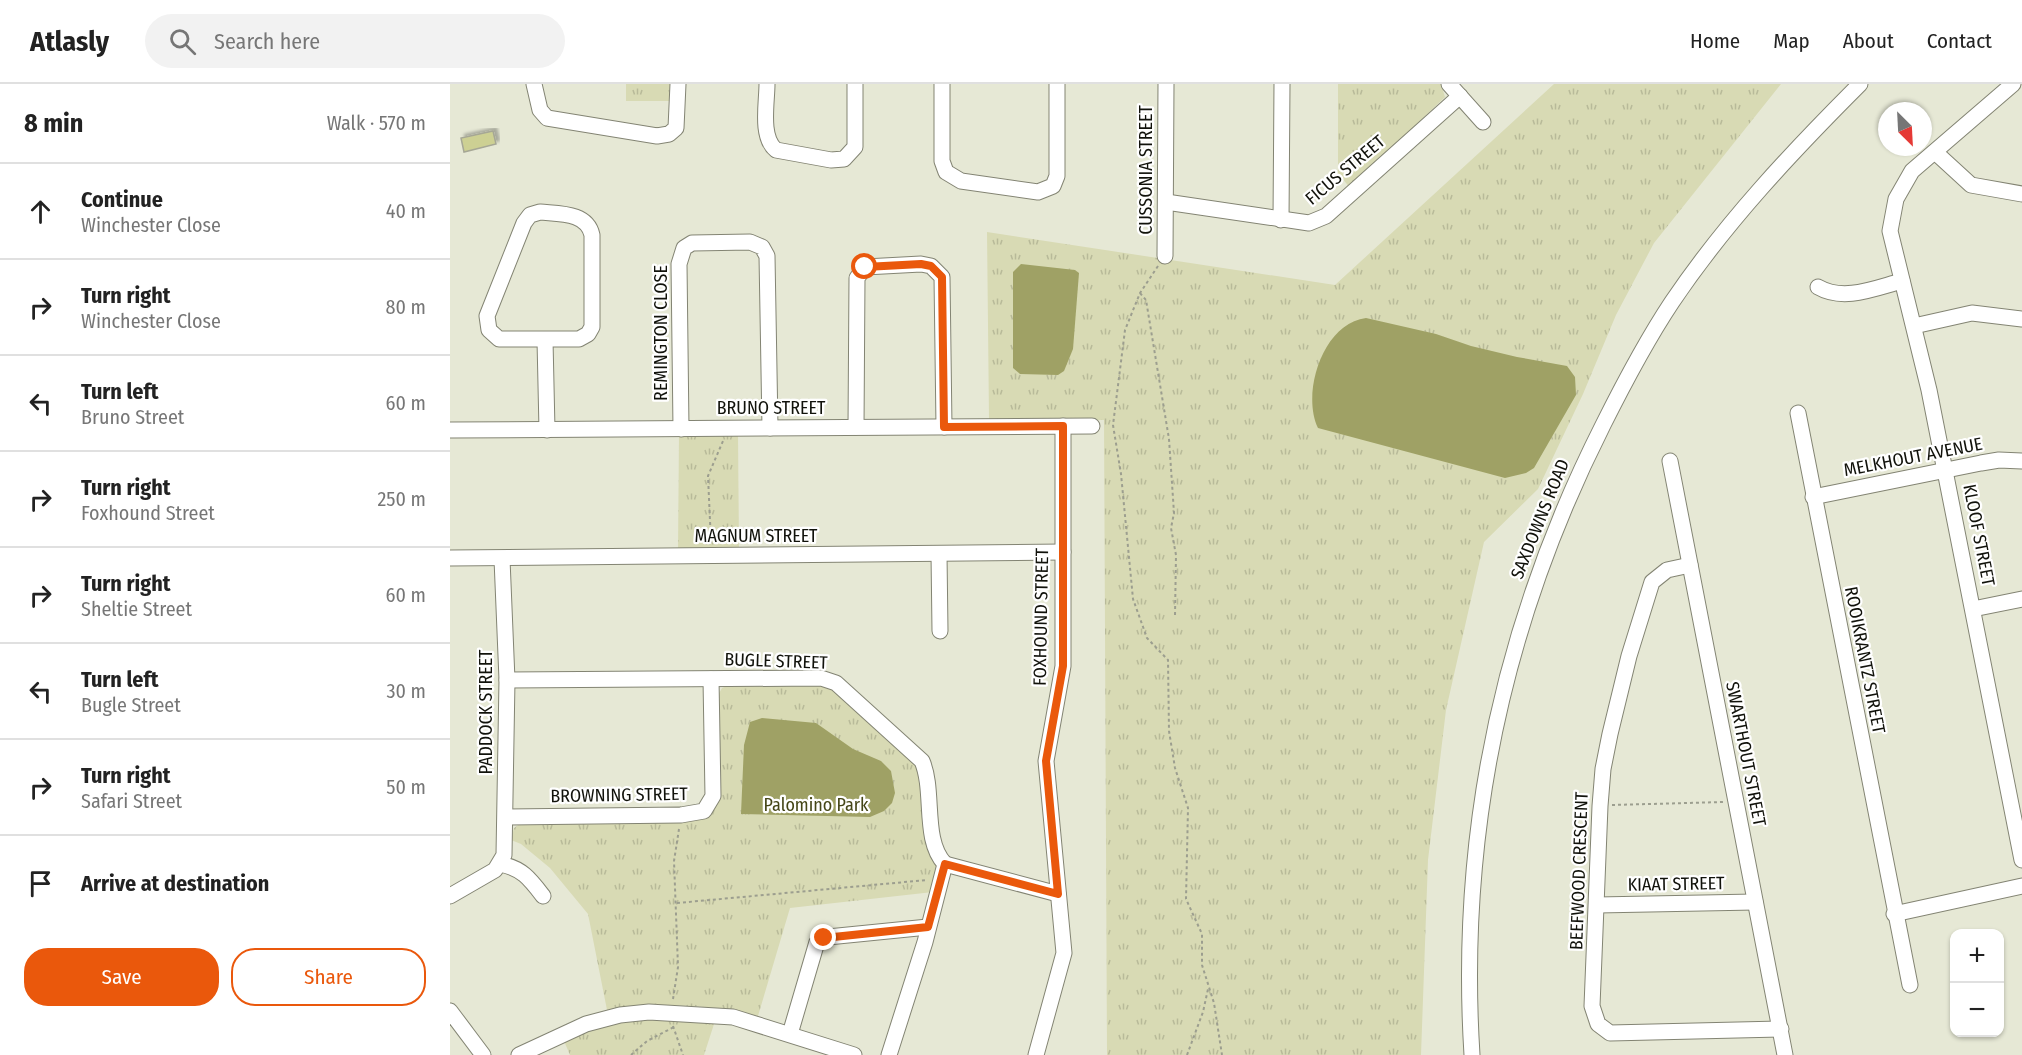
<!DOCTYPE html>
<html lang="en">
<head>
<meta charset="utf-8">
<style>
	:root { --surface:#fff; --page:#f2f2f2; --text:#222; --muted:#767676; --line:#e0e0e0; --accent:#ea580c }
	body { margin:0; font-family:"Fira Sans Condensed",sans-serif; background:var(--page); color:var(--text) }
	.controls { position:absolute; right:18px; bottom:18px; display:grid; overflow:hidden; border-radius:12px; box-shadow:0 2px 4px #0004 }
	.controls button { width:54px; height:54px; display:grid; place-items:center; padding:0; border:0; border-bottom:2px solid var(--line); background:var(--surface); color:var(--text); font:30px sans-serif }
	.compass { position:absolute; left:1428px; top:18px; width:54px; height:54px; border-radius:50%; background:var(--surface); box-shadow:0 2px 4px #0004; rotate:156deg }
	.stop { position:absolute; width:18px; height:18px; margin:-14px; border:4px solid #ea580c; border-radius:50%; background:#fff }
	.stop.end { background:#ea580c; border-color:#fff; box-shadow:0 2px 6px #0008 }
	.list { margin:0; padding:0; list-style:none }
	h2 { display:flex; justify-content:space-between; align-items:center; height:78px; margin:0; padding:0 24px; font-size:26px }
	h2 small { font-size:20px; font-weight:400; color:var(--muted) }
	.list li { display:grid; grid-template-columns:39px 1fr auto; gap:18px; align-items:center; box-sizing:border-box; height:96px; padding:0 24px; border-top:2px solid var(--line) }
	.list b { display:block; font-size:22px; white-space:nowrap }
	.list p { margin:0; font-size:20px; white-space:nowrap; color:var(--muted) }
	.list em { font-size:20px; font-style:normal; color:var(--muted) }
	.actions { display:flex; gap:12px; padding:18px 24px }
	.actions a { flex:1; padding:14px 0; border:2px solid var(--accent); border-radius:24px; text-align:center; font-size:21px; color:var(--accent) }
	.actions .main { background:var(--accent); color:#fff }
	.icon { flex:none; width:33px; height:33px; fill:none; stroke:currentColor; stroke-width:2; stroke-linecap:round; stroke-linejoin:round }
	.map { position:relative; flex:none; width:1572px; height:971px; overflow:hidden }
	header { display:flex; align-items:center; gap:36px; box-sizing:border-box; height:84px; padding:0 30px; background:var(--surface); border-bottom:2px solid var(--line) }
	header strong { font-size:28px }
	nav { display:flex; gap:33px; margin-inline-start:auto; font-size:21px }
	.search { width:420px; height:54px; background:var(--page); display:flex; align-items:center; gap:15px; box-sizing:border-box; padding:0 21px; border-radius:33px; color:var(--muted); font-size:22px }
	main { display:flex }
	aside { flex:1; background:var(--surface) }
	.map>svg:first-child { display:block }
	.grass { fill:url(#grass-tufts) }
	.water { fill:#9fa165 }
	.building { fill:#cdd093; stroke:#a6a795; stroke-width:1.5; filter:url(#shadow) }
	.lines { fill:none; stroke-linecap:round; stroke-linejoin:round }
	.minor-casing { stroke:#838473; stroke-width:17 }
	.path { stroke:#9c9e8f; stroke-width:2; stroke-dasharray:3 3; stroke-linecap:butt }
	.minor { stroke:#fff; stroke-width:15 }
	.route { stroke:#ea580c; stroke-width:8 }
	.labels { text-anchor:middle; stroke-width:4.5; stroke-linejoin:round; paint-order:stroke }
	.street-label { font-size:18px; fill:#11120b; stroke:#fff }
	.park-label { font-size:18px; fill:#454617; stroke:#fff }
</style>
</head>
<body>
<header>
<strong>Atlasly</strong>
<div class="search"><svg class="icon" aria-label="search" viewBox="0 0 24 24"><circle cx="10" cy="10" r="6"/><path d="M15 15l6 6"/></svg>Search here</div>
<nav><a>Home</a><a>Map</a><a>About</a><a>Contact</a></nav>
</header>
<main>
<aside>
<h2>8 min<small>Walk · 570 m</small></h2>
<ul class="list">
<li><svg class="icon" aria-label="ahead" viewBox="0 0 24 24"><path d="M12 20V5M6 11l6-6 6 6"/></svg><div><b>Continue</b><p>Winchester Close</p></div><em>40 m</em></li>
<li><svg class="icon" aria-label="right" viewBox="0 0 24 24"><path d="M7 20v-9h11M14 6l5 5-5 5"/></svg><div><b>Turn right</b><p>Winchester Close</p></div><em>80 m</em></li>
<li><svg class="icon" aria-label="left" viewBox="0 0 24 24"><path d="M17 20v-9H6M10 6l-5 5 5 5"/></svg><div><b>Turn left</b><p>Bruno Street</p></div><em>60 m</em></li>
<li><svg class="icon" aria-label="right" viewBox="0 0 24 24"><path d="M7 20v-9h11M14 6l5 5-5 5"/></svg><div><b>Turn right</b><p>Foxhound Street</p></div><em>250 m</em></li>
<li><svg class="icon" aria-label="right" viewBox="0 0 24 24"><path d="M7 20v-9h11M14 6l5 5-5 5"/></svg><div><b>Turn right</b><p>Sheltie Street</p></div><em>60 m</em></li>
<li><svg class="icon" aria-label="left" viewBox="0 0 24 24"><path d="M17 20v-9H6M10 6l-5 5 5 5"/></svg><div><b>Turn left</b><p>Bugle Street</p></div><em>30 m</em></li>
<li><svg class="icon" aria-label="right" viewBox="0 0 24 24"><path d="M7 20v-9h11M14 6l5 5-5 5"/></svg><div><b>Turn right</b><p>Safari Street</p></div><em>50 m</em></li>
<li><svg class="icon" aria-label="arrive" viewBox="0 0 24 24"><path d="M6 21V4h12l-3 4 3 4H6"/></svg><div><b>Arrive at destination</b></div></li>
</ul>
<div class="actions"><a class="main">Save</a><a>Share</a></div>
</aside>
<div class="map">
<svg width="1572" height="971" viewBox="0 0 1572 971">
	<defs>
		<pattern id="grass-tufts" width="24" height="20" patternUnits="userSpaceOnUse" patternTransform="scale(1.5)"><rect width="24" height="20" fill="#d8dab4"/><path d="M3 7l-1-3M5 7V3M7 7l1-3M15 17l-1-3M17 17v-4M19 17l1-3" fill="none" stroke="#b8ba99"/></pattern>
		<filter id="shadow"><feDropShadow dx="3.5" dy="-3.5" stdDeviation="1.5" flood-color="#0004"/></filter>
	</defs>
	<rect width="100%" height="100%" fill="#e6e8d5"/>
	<g class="grass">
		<rect x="176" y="0" width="47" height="17"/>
		<path d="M888,0H991L995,13L900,104L888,89Z"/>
		<path d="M1104,0H1331L1204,159L1166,231L1133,310L1088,405L1034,458L996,626L978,776L971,971H657L654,336L539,335L537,148L885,201Z"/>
		<path d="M229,350H288L289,465L228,466Z"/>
		<path d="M282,600L378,602L468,681L481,768L488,784L483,808L340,824L308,932C257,920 208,918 157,926L138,830L100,784L71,760L61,756L64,744L71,739L261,729L267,720V613L272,604Z"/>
		<path d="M202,935L265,937L254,971H120L114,957C143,945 170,937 202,935Z"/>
	</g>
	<g class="water">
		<path d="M571,180L625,186L629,189L623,265L614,287L608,291L570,290L563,284V188Z"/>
		<path d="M916,234L986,250L1021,262L1067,273L1117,282L1125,293L1126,311L1084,384L1076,389L1055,394L868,344C851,309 873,239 916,234Z"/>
		<path d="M312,634L366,639L403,665L431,677L441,687L445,709L442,719L434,727L420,733L291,730L294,661L300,638Z"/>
	</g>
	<path class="building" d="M43,47L46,60L14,68L11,54Z"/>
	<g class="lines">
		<defs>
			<g id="minor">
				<path d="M84,0L90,26L97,34L207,52L219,50L226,44L228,0"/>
				<path d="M317,0C317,19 310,53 326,66L381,76L394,75L405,63V0"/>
				<path d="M492,0V77L496,88L511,97L588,108L603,102L607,92V0"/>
				<path d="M999,0L1033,38"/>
				<path d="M1563,0L1462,87L1446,115L1440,147L1479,306L1572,776"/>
				<path d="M1485,68L1521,101L1572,110"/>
				<path d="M716,118L859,139L876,132L1010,12"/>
				<path d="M90,128C109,130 137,128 142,151V243L138,250L129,255H49L39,246L37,232L74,139L80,131Z"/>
				<path d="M831,136L832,0"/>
				<path d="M715,172L716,0"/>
				<path d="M1368,203C1394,218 1425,204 1452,197"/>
				<path d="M1464,242L1522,229L1572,235"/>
				<path d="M95,256L97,346"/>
				<path d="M1348,329L1460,901"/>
				<path d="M406,343L407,194L415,183L471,180L481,182L492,193L494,343"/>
				<path d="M231,345L229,180L234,164L242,159L300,158L312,163L317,172L320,344"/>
				<path d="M0,346L642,342"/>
				<path d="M1220,377L1335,971"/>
				<path d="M1363,413L1531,379L1549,376L1572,377"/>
				<path d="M489,470L490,547"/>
				<path d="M0,474L613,468"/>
				<path d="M1240,481L1217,486L1202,498L1179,572L1160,650L1153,685L1150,722L1142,922L1148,940L1160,949L1331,945"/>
				<path d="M1523,525L1572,515"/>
				<path d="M57,596L371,594L386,599L472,677C485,707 472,756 495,780"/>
				<path d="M56,733L231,731L254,727L263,712L261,595"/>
				<path d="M50,780C72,784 80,795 93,812"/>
				<path d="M495,780L608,810"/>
				<path d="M0,812L45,786L54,771L57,596L52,475"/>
				<path d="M1147,821L1305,818"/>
				<path d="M1444,830L1572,802"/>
				<path d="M0,927L33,971"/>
				<path d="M340,950L367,858L378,853L478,843"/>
				<path d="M69,971L136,940L170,931L199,928L283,933L404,971"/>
				<path d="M439,971L475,858L495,780"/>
				<path d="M586,971L614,869L596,677L613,582V342"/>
				<path d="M1022,971C1008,749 1053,539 1153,341C1174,299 1196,257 1222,218C1276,138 1342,68 1410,0"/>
			</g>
		</defs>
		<use href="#minor" class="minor-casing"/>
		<g class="path">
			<path d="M708,182L690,209L675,246L663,341L671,390L683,515L697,554L718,576L719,647L725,684L738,724L736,815L752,850V881L764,919L772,971"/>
			<path d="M690,209L696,216L719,355L724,429L721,444L726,471L725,531"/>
			<path d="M261,459L258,392L273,357"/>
			<path d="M1162,721L1274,718"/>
			<path d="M227,819L477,796"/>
			<path d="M223,915L228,883L224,777L229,745"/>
			<path d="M223,942L233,971"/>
			<path d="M181,971L197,957L224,943"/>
			<path d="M737,971L753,928L758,905"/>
		</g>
		<use href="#minor" class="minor"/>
	</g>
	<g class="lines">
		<path class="route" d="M374,854L478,843L495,780L608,810L596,677L613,582V342L494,343L492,193L481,182L471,180L415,183"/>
	</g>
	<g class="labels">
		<g class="street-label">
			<text transform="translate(696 86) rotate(-90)" y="6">CUSSONIA STREET</text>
			<text transform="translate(895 86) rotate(-40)" y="6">FICUS STREET</text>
			<text transform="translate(211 249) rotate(-90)" y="6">REMINGTON CLOSE</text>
			<text x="321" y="330">BRUNO STREET</text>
			<text transform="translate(1463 373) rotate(-11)" y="6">MELKHOUT AVENUE</text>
			<text transform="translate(1090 435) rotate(-68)" y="6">SAXDOWNS ROAD</text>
			<text transform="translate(1529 451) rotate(79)" y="6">KLOOF STREET</text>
			<text x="306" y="458">MAGNUM STREET</text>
			<text transform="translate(591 533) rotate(-89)" y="6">FOXHOUND STREET</text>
			<text transform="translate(1415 576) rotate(79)" y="6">ROOIKRANTZ STREET</text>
			<text transform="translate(326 577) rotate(2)" y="6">BUGLE STREET</text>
			<text transform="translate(36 628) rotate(-90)" y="6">PADDOCK STREET</text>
			<text transform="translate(1296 670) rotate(79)" y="6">SWARTHOUT STREET</text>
			<text transform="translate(169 711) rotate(-1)" y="6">BROWNING STREET</text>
			<text transform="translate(1129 787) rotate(-88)" y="6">BEEFWOOD CRESCENT</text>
			<text transform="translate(1226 800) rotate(-1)" y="6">KIAAT STREET</text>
		</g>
		<g class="park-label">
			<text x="366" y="727">Palomino Park</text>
		</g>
	</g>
</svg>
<div class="controls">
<button>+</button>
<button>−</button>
</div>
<svg class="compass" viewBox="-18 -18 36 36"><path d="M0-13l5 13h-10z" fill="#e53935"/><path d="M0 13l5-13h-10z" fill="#767676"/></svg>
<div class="stop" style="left:415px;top:183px"></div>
<div class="stop end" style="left:374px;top:854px"></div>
</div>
</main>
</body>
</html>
